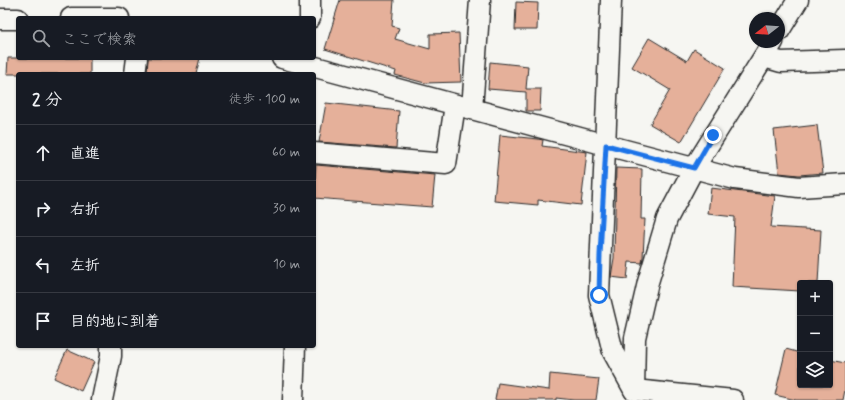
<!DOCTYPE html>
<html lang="ja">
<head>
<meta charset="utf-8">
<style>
	:root { --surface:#171b24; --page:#20242c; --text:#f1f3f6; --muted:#9ea1a6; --line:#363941 }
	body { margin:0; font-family:Mynerve,"Klee One",sans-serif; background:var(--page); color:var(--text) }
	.controls { position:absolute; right:12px; bottom:12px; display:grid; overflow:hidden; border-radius:4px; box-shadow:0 1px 3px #0004 }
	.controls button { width:36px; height:36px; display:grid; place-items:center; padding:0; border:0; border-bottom:1px solid var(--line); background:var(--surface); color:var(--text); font:20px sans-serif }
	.compass { position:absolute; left:749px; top:12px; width:36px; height:36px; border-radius:50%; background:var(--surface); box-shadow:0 1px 3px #0004; rotate:253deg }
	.stop { position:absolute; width:12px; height:12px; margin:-9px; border:3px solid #1a73e8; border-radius:50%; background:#fff }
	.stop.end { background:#1a73e8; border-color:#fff; box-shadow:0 1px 4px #0008 }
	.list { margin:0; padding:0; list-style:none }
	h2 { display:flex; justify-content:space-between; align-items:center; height:52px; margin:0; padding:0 16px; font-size:17px }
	h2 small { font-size:13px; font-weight:400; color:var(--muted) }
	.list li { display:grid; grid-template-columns:26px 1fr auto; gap:12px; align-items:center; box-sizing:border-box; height:56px; padding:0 16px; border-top:1px solid var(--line) }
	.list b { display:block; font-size:15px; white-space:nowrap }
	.list em { font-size:13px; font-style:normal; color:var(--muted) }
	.icon { flex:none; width:22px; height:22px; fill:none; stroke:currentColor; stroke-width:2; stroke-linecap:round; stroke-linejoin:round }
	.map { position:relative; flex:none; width:845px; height:400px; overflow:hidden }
	.search { position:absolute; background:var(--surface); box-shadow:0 1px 3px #0004; left:16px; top:16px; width:300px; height:44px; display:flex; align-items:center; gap:10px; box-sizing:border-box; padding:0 14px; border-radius:4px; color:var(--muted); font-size:15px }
	.panel { position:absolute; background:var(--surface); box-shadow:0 1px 3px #0004; left:16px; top:72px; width:300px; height:276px; border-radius:4px }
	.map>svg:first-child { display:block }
	.building { fill:#e5b09a; stroke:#2b2b2b }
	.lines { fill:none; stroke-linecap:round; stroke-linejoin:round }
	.minor-casing { stroke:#2b2b2b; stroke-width:23 }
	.minor { stroke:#f6f6f2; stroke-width:20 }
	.route { stroke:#1a73e8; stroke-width:5 }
</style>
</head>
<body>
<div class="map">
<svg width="845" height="400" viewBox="0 0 845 400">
	<rect width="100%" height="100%" fill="#f6f6f2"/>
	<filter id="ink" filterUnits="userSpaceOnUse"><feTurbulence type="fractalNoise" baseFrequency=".025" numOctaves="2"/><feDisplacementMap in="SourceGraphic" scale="8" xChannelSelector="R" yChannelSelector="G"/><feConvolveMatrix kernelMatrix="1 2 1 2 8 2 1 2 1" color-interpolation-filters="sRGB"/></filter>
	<g filter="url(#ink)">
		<g class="building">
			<path d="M340,0H394L392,26L399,28L395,39L430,49V34L459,33L461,82L425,83L395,75L396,71L325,49Z"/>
			<path d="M516,2L538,3L537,30H515Z"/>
			<path d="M649,38L687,61L694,49L725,68L681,142L650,124L670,90L632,67Z"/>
			<path d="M8,58H90V74H7Z"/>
			<path d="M148,58H200L196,74H147Z"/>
			<path d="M490,62L528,66L526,89H541L540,111H526V92L488,89Z"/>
			<path d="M326,103L399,111L396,148L319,142Z"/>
			<path d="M817,125L823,173L799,175L779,173L774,130Z"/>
			<path d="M500,135L538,139L543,140L542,146L587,152L581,205L538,200V205L494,201Z"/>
			<path d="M316,165L435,175L432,207L314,198Z"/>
			<path d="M616,168L642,169L641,219H645L643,257L642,263L629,262L627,279L611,277L614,258Z"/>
			<path d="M711,188L775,196L771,227L821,230L818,283H800V291L732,287L735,217L708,214Z"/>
			<path d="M786,349L800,353V385H830V360L845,363V390L843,400H796L775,395Z"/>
			<path d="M67,350L94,362L81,391L54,378Z"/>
			<path d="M550,374L599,379L596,400H574L556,398V400H495L498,383L549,390Z"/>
		</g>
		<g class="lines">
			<defs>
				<g id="minor">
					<path d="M611,0L599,295L613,352L634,390L733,400"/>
					<path d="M71,18H119"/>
					<path d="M310,18V0"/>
					<path d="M0,19H18"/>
					<path d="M779,31L798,0"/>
					<path d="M764,57L781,62L845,60"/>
					<path d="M282,58L606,145L735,179L799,187L845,184"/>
					<path d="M135,74L137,58"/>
					<path d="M472,109L480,0"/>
					<path d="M314,153L446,164L455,105"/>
					<path d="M634,390L635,338L648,282L667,219L694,168L773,42"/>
					<path d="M102,400L111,356V346"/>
					<path d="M293,400L295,346"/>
				</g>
			</defs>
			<use href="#minor" class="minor-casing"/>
			<use href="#minor" class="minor"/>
		</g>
	</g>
	<g class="lines" filter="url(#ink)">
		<path class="route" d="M599,295L600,255L606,145L694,168L713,135"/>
	</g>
</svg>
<div class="controls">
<button>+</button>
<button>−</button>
<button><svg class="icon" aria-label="layers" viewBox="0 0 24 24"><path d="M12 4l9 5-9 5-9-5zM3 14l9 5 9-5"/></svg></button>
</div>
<svg class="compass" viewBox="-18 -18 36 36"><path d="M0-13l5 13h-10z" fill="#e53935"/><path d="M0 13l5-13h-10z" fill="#9ea1a6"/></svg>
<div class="stop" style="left:599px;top:295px"></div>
<div class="stop end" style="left:713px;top:135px"></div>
<div class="search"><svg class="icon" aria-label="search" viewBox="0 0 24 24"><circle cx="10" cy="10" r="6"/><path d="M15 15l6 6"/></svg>ここで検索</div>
<section class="panel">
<h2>2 分<small>徒歩 · 100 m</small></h2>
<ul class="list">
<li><svg class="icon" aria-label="ahead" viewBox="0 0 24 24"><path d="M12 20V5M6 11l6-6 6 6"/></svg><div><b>直進</b></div><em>60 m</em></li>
<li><svg class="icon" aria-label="right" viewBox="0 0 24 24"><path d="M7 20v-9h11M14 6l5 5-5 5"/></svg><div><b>右折</b></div><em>30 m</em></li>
<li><svg class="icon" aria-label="left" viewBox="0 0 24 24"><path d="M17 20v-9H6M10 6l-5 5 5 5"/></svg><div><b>左折</b></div><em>10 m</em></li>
<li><svg class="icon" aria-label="arrive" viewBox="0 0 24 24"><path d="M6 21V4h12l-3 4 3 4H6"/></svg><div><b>目的地に到着</b></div></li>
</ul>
</section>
</div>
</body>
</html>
